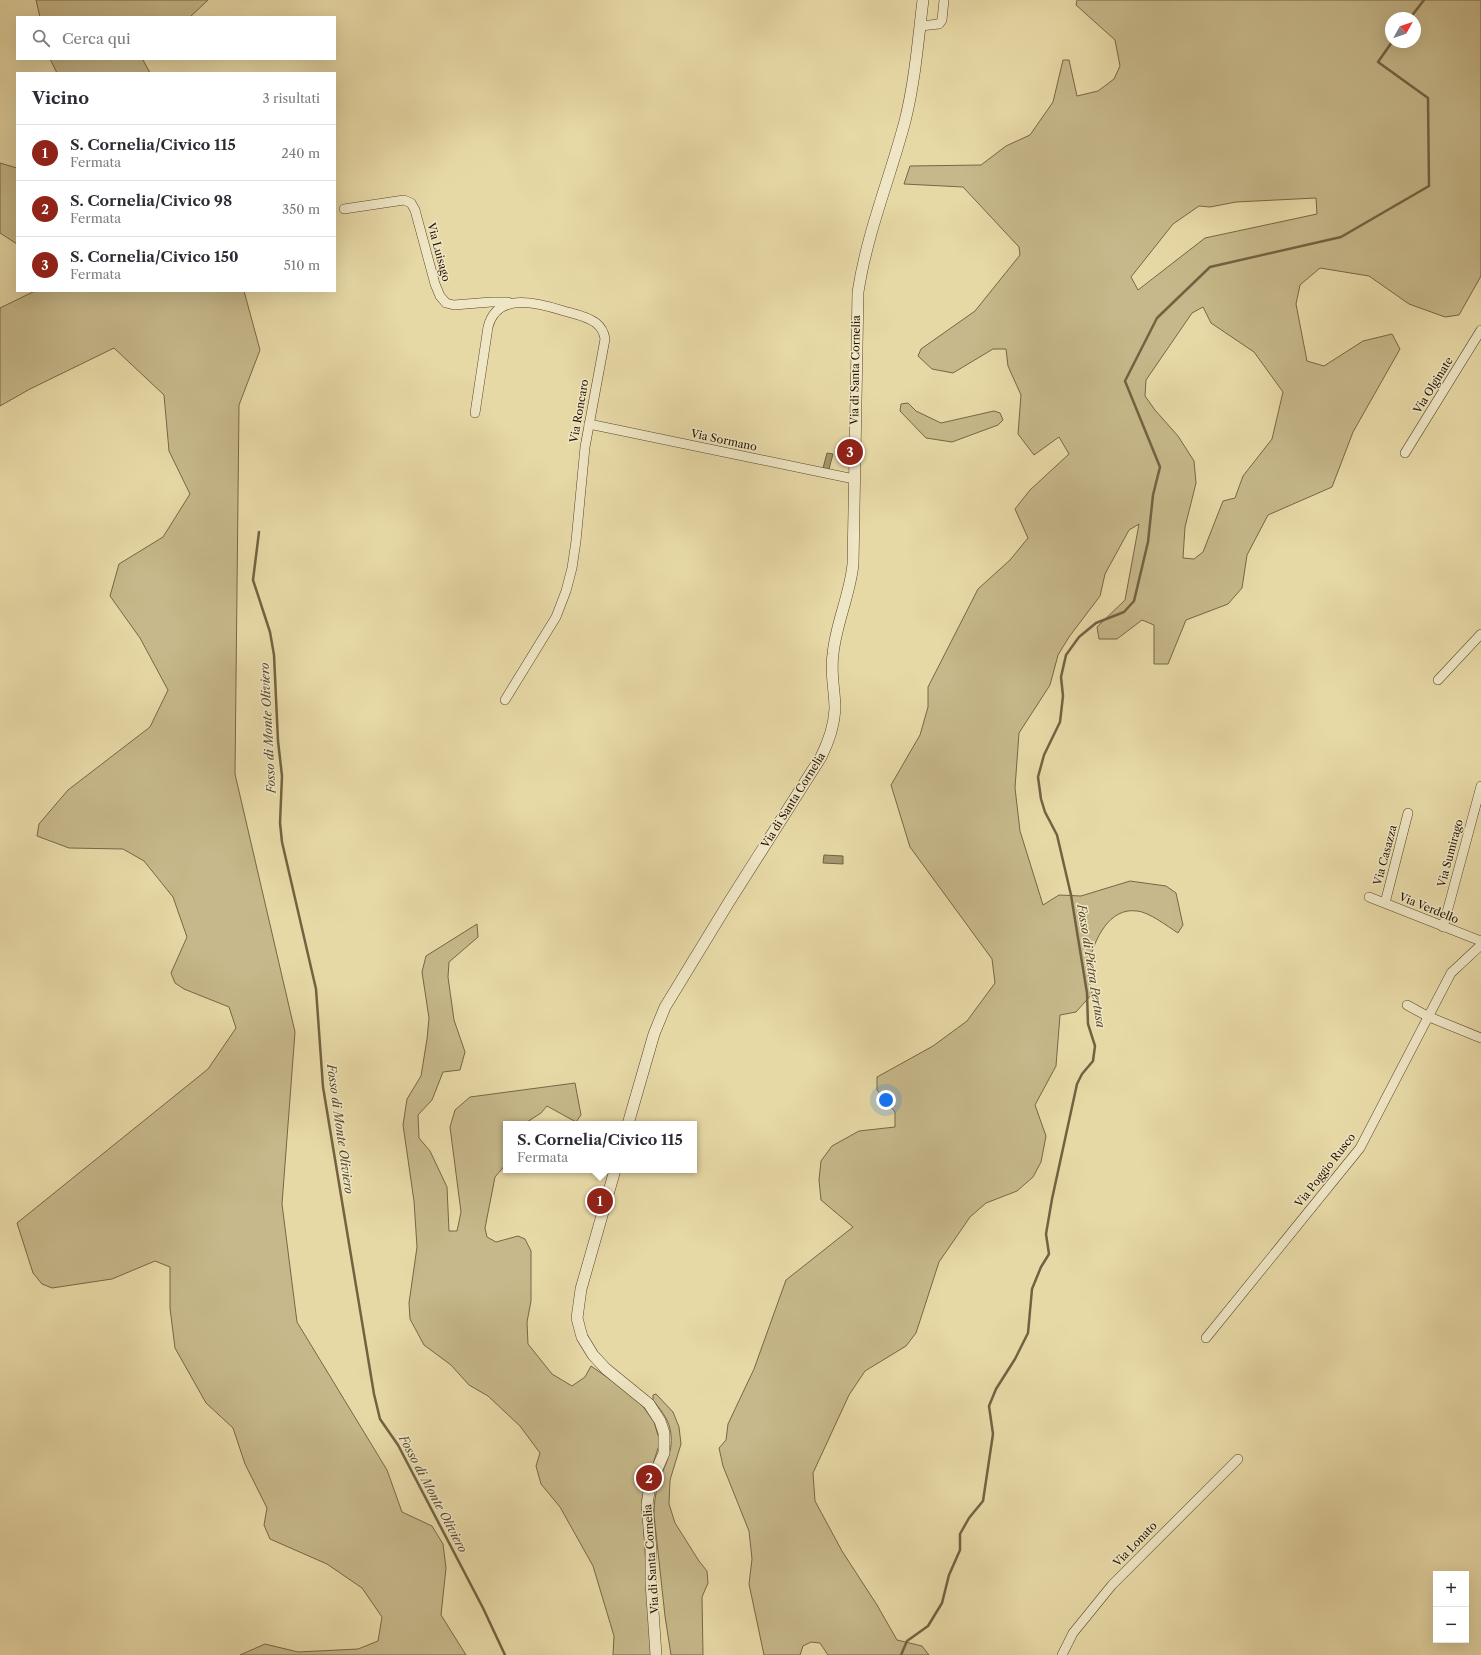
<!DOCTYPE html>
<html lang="it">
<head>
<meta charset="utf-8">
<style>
	:root { --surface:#fff; --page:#f2f2f3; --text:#2b2b33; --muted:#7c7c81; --line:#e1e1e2; --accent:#8f2418 }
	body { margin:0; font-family:"Libre Caslon Text",serif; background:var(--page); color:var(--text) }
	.controls { position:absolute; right:12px; bottom:12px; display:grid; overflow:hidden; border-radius:0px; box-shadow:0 4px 16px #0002 }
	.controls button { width:36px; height:36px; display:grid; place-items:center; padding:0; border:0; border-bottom:1px solid var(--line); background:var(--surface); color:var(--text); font:20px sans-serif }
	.compass { position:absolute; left:1385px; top:12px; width:36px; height:36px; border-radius:50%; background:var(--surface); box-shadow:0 4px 16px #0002; rotate:50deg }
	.you { position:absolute; left:886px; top:1100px; width:14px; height:14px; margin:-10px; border:3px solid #fff; border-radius:50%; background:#1a73e8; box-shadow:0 0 0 6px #1a73e833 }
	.badge { display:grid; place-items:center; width:26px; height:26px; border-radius:50%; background:var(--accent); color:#fff; font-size:13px; font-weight:700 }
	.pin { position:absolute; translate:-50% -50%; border:2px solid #fff; box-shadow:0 1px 4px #0006 }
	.popup { position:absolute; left:503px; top:1121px; width:194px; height:52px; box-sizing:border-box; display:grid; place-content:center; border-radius:0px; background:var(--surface); filter:drop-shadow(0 1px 3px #0005); font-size:13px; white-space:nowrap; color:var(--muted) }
	.popup b { font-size:15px; color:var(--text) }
	.popup::after { content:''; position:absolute; left:50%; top:100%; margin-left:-8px; border:8px solid transparent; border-top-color:var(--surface) }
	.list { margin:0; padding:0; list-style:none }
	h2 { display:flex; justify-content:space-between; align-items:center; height:52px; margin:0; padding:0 16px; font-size:17px }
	h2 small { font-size:13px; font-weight:400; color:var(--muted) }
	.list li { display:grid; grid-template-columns:26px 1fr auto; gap:12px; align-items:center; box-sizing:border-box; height:56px; padding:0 16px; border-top:1px solid var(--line) }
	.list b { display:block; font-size:15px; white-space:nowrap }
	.list p { margin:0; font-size:13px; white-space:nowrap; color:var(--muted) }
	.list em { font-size:13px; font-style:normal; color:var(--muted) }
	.icon { flex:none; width:22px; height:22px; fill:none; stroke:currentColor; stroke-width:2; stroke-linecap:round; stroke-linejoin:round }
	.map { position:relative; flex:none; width:1481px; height:1655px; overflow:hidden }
	.search { position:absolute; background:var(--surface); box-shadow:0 4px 16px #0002; left:16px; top:16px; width:320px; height:44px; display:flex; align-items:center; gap:10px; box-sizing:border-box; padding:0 14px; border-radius:0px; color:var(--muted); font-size:15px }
	.panel { position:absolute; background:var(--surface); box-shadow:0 4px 16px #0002; left:16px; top:72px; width:320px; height:220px; border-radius:0px }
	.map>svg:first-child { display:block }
	.green { fill:#c6b88a; stroke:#766646; fill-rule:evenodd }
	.water { fill:#a5966e; stroke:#726242 }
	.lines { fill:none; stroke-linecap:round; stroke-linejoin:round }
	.stream { stroke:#726242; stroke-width:2.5 }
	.minor-casing { stroke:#56452a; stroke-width:10 }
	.tertiary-casing { stroke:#56452a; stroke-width:12 }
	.minor { stroke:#efe6c5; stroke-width:9 }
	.tertiary { stroke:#efe6c5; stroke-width:11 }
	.labels { text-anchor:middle; stroke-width:3; stroke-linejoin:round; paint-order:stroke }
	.street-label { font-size:11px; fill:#251401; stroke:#efe6c5 }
	.water-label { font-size:12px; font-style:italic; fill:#58482d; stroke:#efe6c5 }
</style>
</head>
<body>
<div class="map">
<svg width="1481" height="1655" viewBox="0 0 1481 1655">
	<rect width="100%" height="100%" fill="#e7d9a6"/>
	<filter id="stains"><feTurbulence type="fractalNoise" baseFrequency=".005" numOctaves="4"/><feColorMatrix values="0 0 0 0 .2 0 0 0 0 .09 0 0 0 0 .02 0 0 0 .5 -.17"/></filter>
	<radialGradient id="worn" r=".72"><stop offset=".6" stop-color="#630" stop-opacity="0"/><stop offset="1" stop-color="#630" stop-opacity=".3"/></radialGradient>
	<g class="green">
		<path d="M36,0H208L190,17H40Z"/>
		<path d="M1077,0H1481V276L1459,315L1445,317L1409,304L1369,276L1320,268L1300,285L1296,304L1307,361L1324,366L1363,341L1392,334L1400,349L1353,432L1332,487L1268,515L1247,555L1242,588L1228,604L1186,620L1168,664H1154V625L1142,620L1117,639H1099L1097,627L1125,600L1139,524L1129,530L1105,574L1100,596L1069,637L1058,655L1050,685L1019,733L1015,788L1020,831L1043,905L1059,895L1081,896L1130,881L1166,886L1176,893L1183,925L1178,933C1167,926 1149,912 1137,911C1109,907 1094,940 1089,963C1087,972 1091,985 1092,994L1076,1012L1060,1015L1056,1066L1035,1105L1046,1136L1041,1162L1033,1177L1017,1191L986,1203L970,1217L939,1262L916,1333L906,1346L865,1371L849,1395L813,1473L815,1501L842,1551L877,1605L897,1640L922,1646L929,1655H828L820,1643L811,1642L803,1646L800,1655H764L749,1584L752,1559L749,1531L723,1466L719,1448L726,1440L728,1424L754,1369L786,1280L853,1227L821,1200L819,1180L821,1161L832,1146L859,1131L895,1127V1112L877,1090V1077L933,1046L967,1021L995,983L992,959L910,847L891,785L920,735L928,707V687L978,589L1010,560L1028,538L1015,509L1030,490L1069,454L1059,437L1034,455L1018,434L1021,395L1008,366L1006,349H993L953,373L932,369L918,356L921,349L975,311L1020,255L1019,247L963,187L904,184L910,166L981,165L1006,146L1030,135L1053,102L1063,60H1069L1077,96L1098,91L1114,79L1120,66L1115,40L1076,5ZM1391,18H1415V42H1391ZM1316,198L1317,214L1205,238L1138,290L1131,277L1173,224L1199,206L1210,207L1236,202ZM1203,307L1211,323L1254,352L1283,392L1272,439L1243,476L1235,498L1223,501L1203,552L1194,559L1183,558L1185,527L1196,483L1194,461L1178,436L1155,410L1145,396L1146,380L1192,313Z"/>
		<path d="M50,59H144L143,60L150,73H57Z"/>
		<path d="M0,163L17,168V244L0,233Z"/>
		<path d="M35,291H244L260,350L239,405L235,774L295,1032L282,1204L297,1322L387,1470L402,1512L432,1526L443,1544L446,1568L441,1615L466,1655H240L265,1644L298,1652L358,1649L378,1641L382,1617L362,1588L327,1564L270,1539L264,1525L267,1508L245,1464L233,1428L206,1403L175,1348L170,1308V1267L155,1261L112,1279L52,1288L42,1284L33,1273L17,1223L208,1069L236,1028L229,1007L184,989L175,983L171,973L187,937L173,897L144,861L123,849L69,848L37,836L39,824L68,790L150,727L168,690L140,638L110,596L119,564L163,537L190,494L169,451L164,395L114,348L30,389L0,406V308Z"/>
		<path d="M908,403L916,411L941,423L994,411L1000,413L1003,420L998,425L952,442L926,438L900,411L901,404Z"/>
		<path d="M477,924L478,937L449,962L448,977L454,1020L465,1052L460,1070L443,1072L432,1100L418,1115L419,1138L430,1151L447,1187L449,1231H457L461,1212L450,1127L455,1110L470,1097L575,1083L581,1115L576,1122L547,1106L541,1113L524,1124H506V1164L495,1177L485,1228L487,1237L496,1242L518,1236L525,1239L531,1251V1301L527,1322L528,1344L552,1374L572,1386L585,1377L591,1366L637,1398L654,1422L660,1442L642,1498L651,1655H613L614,1636L593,1566L560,1507L541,1484L536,1466L540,1453L520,1426L488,1396L469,1385L451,1365L424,1345L410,1319L409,1303L417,1247L414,1201L403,1125L407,1099L421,1076L427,1039L429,1018L422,972L426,956Z"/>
		<path d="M656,1394L673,1412L679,1427L681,1444L670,1480L669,1504L675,1523L699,1561L707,1571L708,1583L702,1597L703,1655H671L665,1616L654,1515C654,1505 655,1495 658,1485C664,1465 675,1451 670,1429C668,1418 659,1408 653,1400V1395Z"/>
	</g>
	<g class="water">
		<path d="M827,453L833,454L829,469L823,468Z"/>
		<path d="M824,855L843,856V864L823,863Z"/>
	</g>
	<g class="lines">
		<g class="stream">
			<path d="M1410,18L1424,0"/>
			<path d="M259,532L253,580L270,632L274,655L278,741L282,776L280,823L282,842L316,989L323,1087L374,1394L380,1419L398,1445L483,1608L505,1655"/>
			<path d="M901,1655L907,1641L928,1626L942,1603L949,1575L960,1550V1534L969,1518L983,1501L993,1434L989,1406L996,1389L1015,1359L1028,1333L1032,1289L1041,1267L1049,1254L1046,1234L1052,1199L1077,1084L1082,1074L1093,1061L1095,1046L1088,1024L1087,993L1071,895L1057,835L1045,812L1041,799L1038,777L1044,755L1060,722L1063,696L1061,677L1066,655L1079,637L1096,623L1124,612L1134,601L1148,542L1153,495L1160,467L1125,381L1157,318L1210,267L1341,237L1429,186L1428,98L1378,62L1392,42"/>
		</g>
		<defs>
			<g id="minor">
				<path d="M920,26L939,24L942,20L944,0"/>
				<path d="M344,209L404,200L411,203L415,210L435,284L440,296L446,303L454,305L491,302H508"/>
				<path d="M475,413L488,327C497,291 539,303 564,311C575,314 587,316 596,323C601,327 604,332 605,339L585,447L576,541L572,568L566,591L556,617L505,700"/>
				<path d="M589,424L854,479"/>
				<path d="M1405,453L1481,330"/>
				<path d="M1438,680L1481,634"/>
				<path d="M1369,897L1481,941"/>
				<path d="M1385,903L1408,813"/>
				<path d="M1443,927L1481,786"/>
				<path d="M1407,1005L1427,1016L1481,1038"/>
				<path d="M1206,1338L1360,1148L1451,973L1481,945"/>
				<path d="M1062,1655L1073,1633L1112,1585L1238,1459"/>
			</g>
			<g id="tertiary">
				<path d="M628,1124L654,1034L665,1007L729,902L821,757C829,741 834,727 835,709C835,691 830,673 833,654C836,623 850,595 853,564L858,292C867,233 890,178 905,121C915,81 918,41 923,0"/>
				<path d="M615,1170L581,1289L577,1318L582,1337L593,1355L606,1369L649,1404L660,1421L664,1433V1453L650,1485L647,1505L651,1550V1582L656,1655"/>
			</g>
		</defs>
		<use href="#minor" class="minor-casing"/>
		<use href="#tertiary" class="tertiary-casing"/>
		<use href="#minor" class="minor"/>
		<use href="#tertiary" class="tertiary"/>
	</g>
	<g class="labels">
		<g class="street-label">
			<text transform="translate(439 252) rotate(75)" y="4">Via Luisago</text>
			<text transform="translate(855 370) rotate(-89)" y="4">Via di Santa Cornelia</text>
			<text transform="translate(1433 385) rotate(-58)" y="4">Via Olginate</text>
			<text transform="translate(579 411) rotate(-80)" y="4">Via Roncaro</text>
			<text transform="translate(724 440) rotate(12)" y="4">Via Sormano</text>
			<text transform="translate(793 800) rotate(-58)" y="4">Via di Santa Cornelia</text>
			<text transform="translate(1450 853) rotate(-75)" y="4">Via Sumirago</text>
			<text transform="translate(1385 855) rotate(-75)" y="4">Via Casazza</text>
			<text transform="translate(1429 908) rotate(22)" y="4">Via Verdello</text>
			<text transform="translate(1325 1170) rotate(-52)" y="4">Via Poggio Rusco</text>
			<text transform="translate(1135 1544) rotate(-46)" y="4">Via Lonato</text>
			<text transform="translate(651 1559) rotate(-94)" y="4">Via di Santa Cornelia</text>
		</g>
		<g class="water-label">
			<text transform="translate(268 728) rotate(-93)" y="4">Fosso di Monte Oliviero</text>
			<text transform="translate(1091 966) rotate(81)" y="4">Fosso di Pietra Pertusa</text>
			<text transform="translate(340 1129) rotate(82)" y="4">Fosso di Monte Oliviero</text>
			<text transform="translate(433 1494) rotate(62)" y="4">Fosso di Monte Oliviero</text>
		</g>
	</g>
	<rect width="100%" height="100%" filter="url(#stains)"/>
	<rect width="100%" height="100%" fill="url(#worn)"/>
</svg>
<div class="controls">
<button>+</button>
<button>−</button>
</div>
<svg class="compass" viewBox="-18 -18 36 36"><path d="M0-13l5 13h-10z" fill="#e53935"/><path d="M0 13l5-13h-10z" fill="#7c7c81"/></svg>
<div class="you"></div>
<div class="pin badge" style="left:600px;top:1201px">1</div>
<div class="popup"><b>S. Cornelia/Civico 115</b>Fermata</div>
<div class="pin badge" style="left:649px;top:1478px">2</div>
<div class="pin badge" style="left:850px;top:452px">3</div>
<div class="search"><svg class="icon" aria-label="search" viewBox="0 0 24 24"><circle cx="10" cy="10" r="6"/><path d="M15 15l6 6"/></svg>Cerca qui</div>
<section class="panel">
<h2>Vicino<small>3 risultati</small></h2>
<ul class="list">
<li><span class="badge">1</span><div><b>S. Cornelia/Civico 115</b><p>Fermata</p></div><em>240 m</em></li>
<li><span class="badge">2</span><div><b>S. Cornelia/Civico 98</b><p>Fermata</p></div><em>350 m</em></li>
<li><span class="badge">3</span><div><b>S. Cornelia/Civico 150</b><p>Fermata</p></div><em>510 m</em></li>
</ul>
</section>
</div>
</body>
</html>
